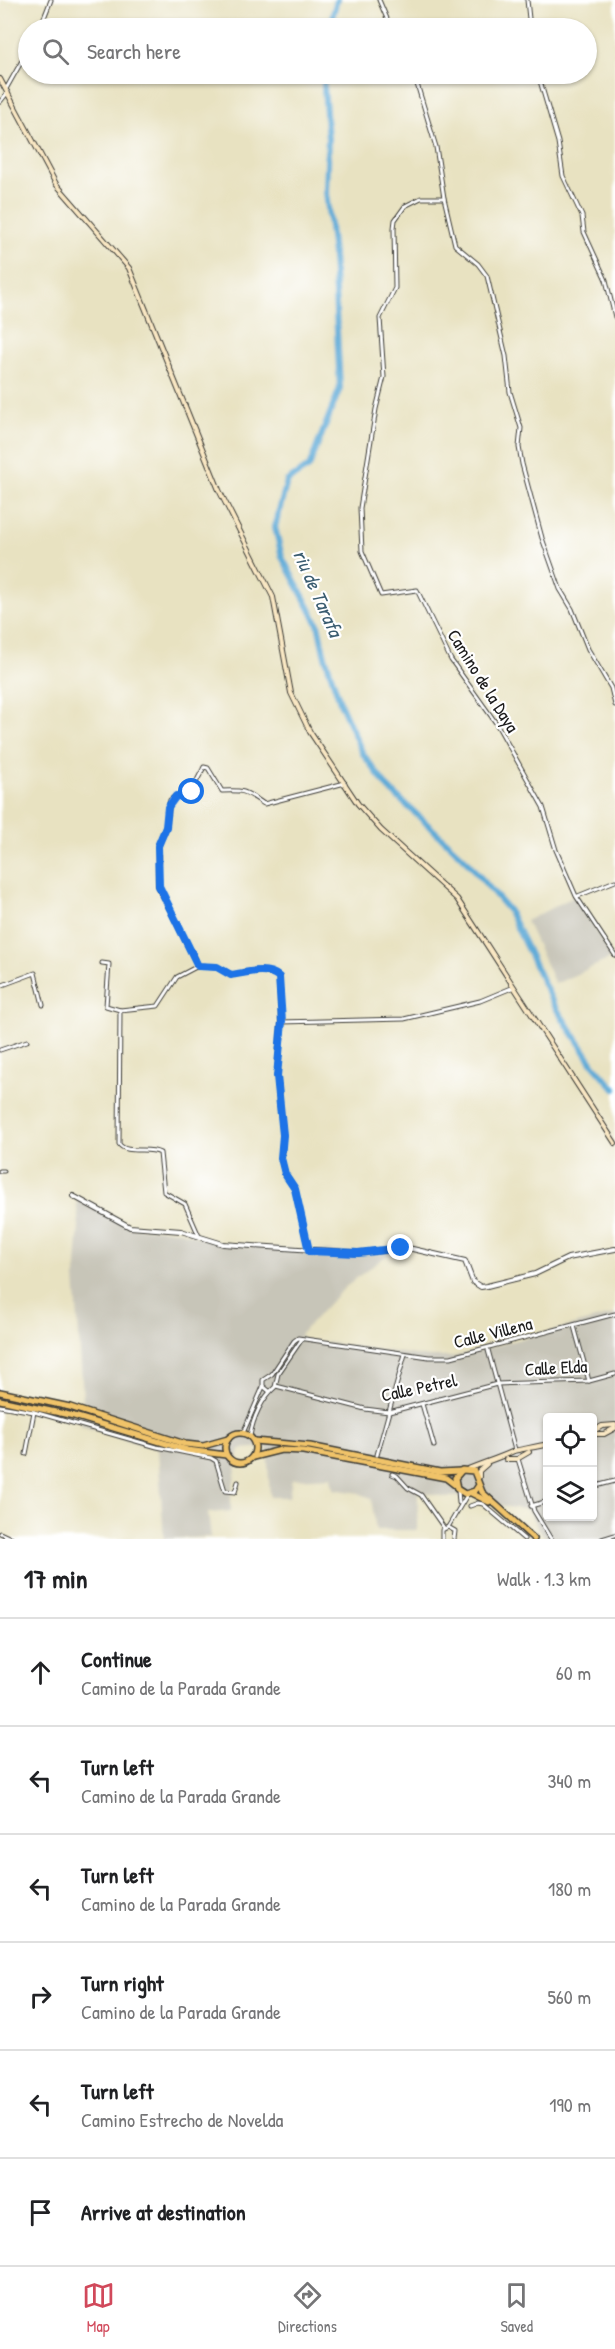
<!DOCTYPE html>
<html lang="en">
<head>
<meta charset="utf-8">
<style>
	:root { --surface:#fff; --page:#f2f2f2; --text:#202124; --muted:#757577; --line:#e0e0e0; --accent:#d1495b }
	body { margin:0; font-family:"Patrick Hand",sans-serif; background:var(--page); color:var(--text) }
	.controls { position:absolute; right:18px; bottom:18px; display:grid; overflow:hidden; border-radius:6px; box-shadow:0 2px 4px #0004 }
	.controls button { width:54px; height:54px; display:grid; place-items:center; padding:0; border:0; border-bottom:2px solid var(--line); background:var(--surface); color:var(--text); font:30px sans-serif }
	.stop { position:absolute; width:18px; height:18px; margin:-14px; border:4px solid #1a73e8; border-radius:50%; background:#fff }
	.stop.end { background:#1a73e8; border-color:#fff; box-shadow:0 2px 6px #0008 }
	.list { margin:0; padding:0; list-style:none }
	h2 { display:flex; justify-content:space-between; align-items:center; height:78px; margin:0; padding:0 24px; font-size:26px }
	h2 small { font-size:20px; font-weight:400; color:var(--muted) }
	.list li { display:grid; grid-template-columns:39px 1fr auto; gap:18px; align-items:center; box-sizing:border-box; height:108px; padding:0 24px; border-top:2px solid var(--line) }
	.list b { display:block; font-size:22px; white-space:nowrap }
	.list p { margin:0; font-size:20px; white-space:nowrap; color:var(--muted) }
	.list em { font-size:20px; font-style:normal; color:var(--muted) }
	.icon { flex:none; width:33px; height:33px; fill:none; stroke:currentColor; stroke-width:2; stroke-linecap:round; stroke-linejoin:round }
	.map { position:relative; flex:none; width:615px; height:1539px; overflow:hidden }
	.search { position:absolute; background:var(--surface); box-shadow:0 2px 4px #0004; left:18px; right:18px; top:18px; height:66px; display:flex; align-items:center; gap:15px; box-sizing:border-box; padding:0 21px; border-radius:33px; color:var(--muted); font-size:22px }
	.sheet { height:726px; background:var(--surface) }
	nav { display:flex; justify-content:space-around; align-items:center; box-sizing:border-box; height:84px; border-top:2px solid var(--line); background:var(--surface); font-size:16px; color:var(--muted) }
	nav a { display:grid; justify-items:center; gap:3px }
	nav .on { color:var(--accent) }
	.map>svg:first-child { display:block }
	.industrial { fill:#c7c5b8; fill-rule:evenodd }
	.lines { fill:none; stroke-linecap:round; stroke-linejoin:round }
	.river { stroke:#5faad7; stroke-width:6 }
	.minor-casing { stroke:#3b3a35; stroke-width:5 }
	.tertiary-casing { stroke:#3b3a35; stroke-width:6 }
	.secondary-casing { stroke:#3b3a35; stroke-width:6 }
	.trunk-casing { stroke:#3b3a35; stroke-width:8 }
	.minor { stroke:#fff; stroke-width:3 }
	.tertiary { stroke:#fff; stroke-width:4 }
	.secondary { stroke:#f9e7c3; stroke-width:4 }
	.trunk { stroke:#f0c369; stroke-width:5 }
	.route { stroke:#1a73e8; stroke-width:8 }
	.labels { text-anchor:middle; stroke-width:4.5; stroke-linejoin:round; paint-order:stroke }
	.street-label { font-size:18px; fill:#1c1c1c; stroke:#fff }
	.water-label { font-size:20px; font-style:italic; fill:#3a5c70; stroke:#fff }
</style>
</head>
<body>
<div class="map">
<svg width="615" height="1539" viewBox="0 0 615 1539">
	<rect width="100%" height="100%" fill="#fff"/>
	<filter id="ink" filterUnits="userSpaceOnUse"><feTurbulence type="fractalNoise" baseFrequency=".0167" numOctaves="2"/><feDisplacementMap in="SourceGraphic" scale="12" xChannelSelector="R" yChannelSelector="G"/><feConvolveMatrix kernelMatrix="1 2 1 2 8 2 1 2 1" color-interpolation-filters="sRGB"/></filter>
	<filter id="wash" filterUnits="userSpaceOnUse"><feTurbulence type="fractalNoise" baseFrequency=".008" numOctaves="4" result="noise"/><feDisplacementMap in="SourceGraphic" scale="24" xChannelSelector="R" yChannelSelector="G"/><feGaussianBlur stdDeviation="1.35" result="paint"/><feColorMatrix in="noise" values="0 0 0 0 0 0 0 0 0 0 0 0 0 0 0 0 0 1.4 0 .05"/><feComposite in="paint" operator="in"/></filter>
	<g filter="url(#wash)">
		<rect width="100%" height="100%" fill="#e8e2c1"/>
		<g class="industrial">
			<path d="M573,897L581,904L612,958L555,984L526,921Z"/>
			<path d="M76,1198L130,1227L181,1231L223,1244L358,1253L390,1249V1253L351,1282L330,1302L300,1335L304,1339L429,1357H452L615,1314V1539H546L526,1509L507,1507L473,1496L448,1497L426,1493L418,1494L417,1530H376L371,1498L359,1493L333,1489L331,1477L292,1479L289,1497H270L267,1447L240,1449L231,1496V1511L208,1513L211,1537L164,1539L158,1450L81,1426L83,1395L75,1278L79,1226ZM548,1418H592V1516H548Z"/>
		</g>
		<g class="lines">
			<g class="river">
				<path d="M329,28L337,0"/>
				<path d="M323,74L328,139L326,191L333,254L340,388L309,467L287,481L275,527L282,557L318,624L324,653L341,705L363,754L388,788L464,858L509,911L554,1005L594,1065L615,1089"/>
			</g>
		</g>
	</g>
	<g filter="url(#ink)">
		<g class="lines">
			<defs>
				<g id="minor">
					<path d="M379,0L391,28"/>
					<path d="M527,0L530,28"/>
					<path d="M40,28L51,0"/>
					<path d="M414,74L436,147L444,198L455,245L478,264L487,276L506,356L510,392L521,428L519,447L522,464L542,538L560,589L572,609L588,649L611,688L615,705"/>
					<path d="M538,74L558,142L563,176L582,216L584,232L606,280L615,317"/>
					<path d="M6,89L28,50"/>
					<path d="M0,102L8,92"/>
					<path d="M444,198H421L405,206L395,220L394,228L395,288L380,318L384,377L376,409L360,508L362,551L381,595L417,590L451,660L496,723L543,807L556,850L576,896L615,955"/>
					<path d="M578,896L615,881"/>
					<path d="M102,963L109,964L106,1006L120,1010"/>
					<path d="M198,966L177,977L158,1006L120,1010L119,1144C127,1155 148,1146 160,1153L164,1192L185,1204L199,1236"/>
					<path d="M0,986L35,973L43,1005"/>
					<path d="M281,1022L404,1019L480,1001L514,987"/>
					<path d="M0,1050L27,1041"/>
					<path d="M0,1171H4"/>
					<path d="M309,1251L295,1189L285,1174L281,1158L283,1135L277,1076L281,1022L279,977C266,966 246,973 231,975L217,967L198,966L158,886V846L166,827L170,800L176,796H189L204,767L208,768L222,791C245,790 245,791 264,804L345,783"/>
					<path d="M574,1326L589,1381"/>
					<path d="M488,1350L515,1450"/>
					<path d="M276,1386L365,1409L389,1412L497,1384L589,1381L615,1374"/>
					<path d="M269,1391L263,1386V1380L272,1374L294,1341L298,1338L429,1357H451L615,1314"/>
					<path d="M422,1404L434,1446"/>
					<path d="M0,1406L34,1412"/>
					<path d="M243,1433L263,1387"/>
					<path d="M250,1436C253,1418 262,1398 275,1387L278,1374L302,1339"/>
					<path d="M26,1454L34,1412L157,1447L211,1458L216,1461L225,1491L235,1492L238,1482"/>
					<path d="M377,1455L405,1354"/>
					<path d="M518,1459L534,1511L551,1539"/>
					<path d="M392,1474L397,1476L408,1488L421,1495L444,1528"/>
					<path d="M592,1487L615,1481"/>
					<path d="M458,1490L459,1503"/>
					<path d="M470,1506L478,1503L483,1504L524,1539"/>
					<path d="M531,1506L548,1501"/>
					<path d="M448,1527L467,1495"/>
					<path d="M0,1533L13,1539"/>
					<path d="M442,1539V1530L448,1527L455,1531L454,1539"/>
					<path d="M602,1539L615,1535"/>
				</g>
				<path id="tertiary" d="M73,1196L130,1227L181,1231L223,1244L358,1253L408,1248L465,1261L473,1282L481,1287L487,1286L535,1274L568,1258L615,1249"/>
				<g id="secondary">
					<path d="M0,79L56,184L129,268L219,490L273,597L291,693L310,732L358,804L381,830L457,899L615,1143"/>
					<path d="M592,1432L602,1426L615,1425"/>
					<path d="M592,1434H604L615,1428"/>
					<path d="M506,1459H517L529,1452"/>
					<path d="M468,1469C483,1463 499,1458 514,1451C517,1450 541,1446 548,1444"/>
					<path d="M479,1477V1471L487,1464"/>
				</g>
				<g id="trunk">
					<path d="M0,1392L70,1407L185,1444L203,1446L228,1439"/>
					<path d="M0,1400L74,1416L187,1450L226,1455"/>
					<circle cx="240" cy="1448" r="15"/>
					<path d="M254,1441L310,1446L440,1472L460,1471"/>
					<path d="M253,1457L281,1450L303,1451L446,1478L455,1485"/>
					<path d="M479,1485L475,1491L465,1494L457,1489L455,1478L462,1470L474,1471L482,1492L534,1539"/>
					<path d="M471,1493L489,1502"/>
				</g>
			</defs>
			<use href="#minor" class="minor-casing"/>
			<use href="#tertiary" class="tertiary-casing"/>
			<use href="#secondary" class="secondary-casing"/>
			<use href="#trunk" class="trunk-casing"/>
			<use href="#minor" class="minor"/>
			<use href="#tertiary" class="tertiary"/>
			<use href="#secondary" class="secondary"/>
			<use href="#trunk" class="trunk"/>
		</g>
	</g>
	<g class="lines" filter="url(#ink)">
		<path class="route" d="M192,792L187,797L176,796L168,807L166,827L158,846L159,886L198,966L217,967L231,975C246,973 266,966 279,977L282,1022L277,1076L283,1135L281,1158L285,1174L295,1189L309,1251L358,1253L401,1248"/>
	</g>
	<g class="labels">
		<g class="street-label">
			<text transform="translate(483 681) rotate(58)" y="6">Camino de la Daya</text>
			<text transform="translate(493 1333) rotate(-14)" y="6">Calle Villena</text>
			<text transform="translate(556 1368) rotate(-3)" y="6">Calle Elda</text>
			<text transform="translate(419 1388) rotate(-12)" y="6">Calle Petrel</text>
		</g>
		<g class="water-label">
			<text transform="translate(318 593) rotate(66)" y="7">riu de Tarafa</text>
		</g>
	</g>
</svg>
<div class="controls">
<button><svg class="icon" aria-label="locate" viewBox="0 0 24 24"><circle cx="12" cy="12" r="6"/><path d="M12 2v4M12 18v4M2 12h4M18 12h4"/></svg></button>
<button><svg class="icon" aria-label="layers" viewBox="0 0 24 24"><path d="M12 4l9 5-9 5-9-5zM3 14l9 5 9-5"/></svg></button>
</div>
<div class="stop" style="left:192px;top:792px"></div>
<div class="stop end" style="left:401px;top:1248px"></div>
<div class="search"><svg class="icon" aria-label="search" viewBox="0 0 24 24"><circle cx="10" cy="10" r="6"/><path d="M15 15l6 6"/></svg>Search here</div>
</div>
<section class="sheet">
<h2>17 min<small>Walk · 1.3 km</small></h2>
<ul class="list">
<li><svg class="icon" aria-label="ahead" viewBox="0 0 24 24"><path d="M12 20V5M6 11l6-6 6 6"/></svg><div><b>Continue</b><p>Camino de la Parada Grande</p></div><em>60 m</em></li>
<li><svg class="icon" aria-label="left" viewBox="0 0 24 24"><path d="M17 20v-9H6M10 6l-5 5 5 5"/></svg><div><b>Turn left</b><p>Camino de la Parada Grande</p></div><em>340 m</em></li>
<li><svg class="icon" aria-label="left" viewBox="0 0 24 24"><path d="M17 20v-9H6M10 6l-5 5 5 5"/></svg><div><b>Turn left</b><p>Camino de la Parada Grande</p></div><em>180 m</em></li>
<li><svg class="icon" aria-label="right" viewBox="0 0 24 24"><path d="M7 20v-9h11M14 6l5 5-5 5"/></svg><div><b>Turn right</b><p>Camino de la Parada Grande</p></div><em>560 m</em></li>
<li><svg class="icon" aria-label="left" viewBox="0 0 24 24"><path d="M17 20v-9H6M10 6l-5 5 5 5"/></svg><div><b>Turn left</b><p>Camino Estrecho de Novelda</p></div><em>190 m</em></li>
<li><svg class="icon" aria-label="arrive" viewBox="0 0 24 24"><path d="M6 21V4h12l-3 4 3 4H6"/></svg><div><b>Arrive at destination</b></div></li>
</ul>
</section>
<nav>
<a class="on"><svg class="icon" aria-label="map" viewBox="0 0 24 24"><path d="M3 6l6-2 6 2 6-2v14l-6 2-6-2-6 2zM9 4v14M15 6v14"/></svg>Map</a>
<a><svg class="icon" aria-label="directions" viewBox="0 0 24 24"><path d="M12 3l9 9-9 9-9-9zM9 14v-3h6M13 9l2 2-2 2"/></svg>Directions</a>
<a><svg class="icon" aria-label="saved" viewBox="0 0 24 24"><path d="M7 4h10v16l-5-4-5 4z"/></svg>Saved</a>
</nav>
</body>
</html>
